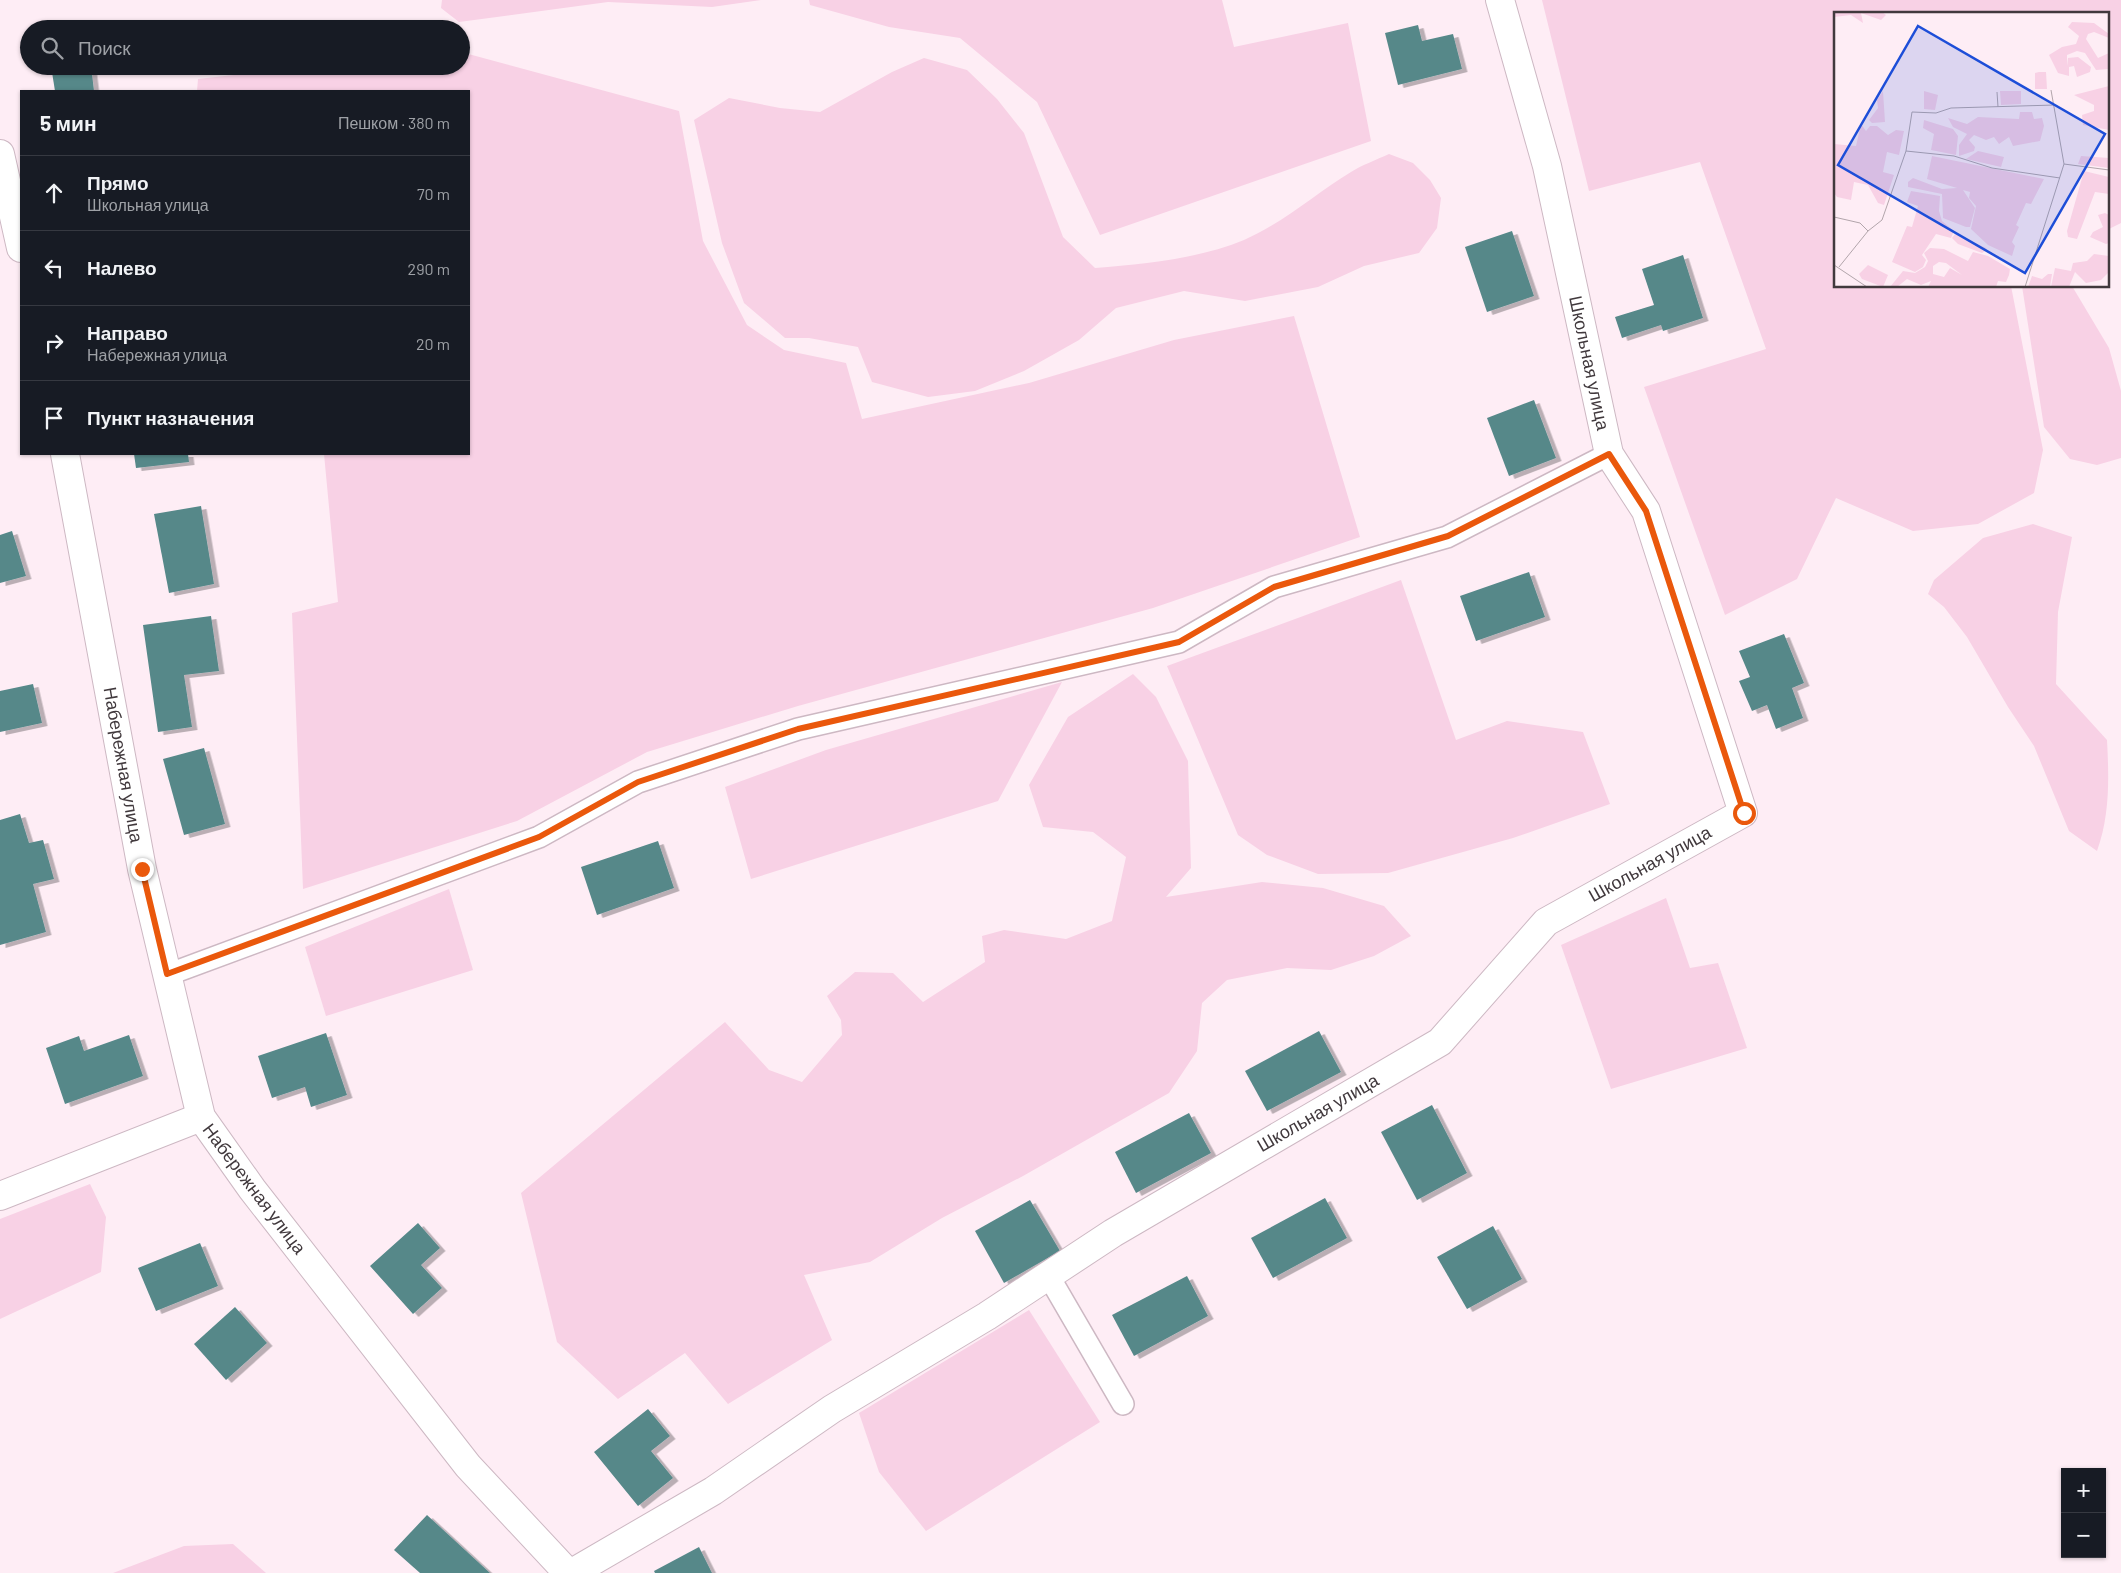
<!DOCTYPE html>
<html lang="ru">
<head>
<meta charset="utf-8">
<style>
	:root { --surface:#171b24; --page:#242831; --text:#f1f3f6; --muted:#9ea1a6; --line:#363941 }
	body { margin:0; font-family:Barlow,sans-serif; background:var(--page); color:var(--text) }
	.controls { position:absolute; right:15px; bottom:15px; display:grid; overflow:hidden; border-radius:0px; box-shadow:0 1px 4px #0004 }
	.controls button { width:45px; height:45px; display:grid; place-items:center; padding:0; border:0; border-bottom:1px solid var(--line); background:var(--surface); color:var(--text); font:25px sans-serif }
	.stop { position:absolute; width:15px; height:15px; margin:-11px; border:4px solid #ea580c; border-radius:50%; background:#fff }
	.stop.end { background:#ea580c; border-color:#fff; box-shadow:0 1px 5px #0008 }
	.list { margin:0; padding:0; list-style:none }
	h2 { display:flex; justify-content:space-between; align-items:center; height:65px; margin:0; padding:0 20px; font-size:21px }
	h2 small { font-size:16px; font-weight:400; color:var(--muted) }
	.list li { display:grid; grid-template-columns:32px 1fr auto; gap:15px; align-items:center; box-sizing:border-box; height:75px; padding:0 20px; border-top:1px solid var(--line) }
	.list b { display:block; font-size:19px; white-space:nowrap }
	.list p { margin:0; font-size:16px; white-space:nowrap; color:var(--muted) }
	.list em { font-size:16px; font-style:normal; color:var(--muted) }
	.icon { flex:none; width:28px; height:28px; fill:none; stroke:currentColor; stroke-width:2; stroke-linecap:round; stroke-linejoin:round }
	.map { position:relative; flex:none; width:2121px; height:1573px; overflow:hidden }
	.search { position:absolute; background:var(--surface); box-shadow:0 1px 4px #0004; left:20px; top:20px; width:450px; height:55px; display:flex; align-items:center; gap:12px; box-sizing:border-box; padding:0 18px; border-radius:28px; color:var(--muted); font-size:19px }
	.panel { position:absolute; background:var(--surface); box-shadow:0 1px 4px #0004; left:20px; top:90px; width:450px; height:365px; border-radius:0px }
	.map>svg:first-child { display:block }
	.green { fill:#f8d1e5 }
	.building { fill:#568889; filter:url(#shadow) }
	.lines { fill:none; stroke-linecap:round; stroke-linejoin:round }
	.lane-casing { stroke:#cdb8c3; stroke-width:24 }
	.street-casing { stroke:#cdb8c3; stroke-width:30 }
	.lane { stroke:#fff; stroke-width:21 }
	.street { stroke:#fff; stroke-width:28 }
	.route { stroke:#ea580c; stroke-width:6 }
	.labels { text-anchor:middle; stroke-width:5; stroke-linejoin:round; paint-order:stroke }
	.street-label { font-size:18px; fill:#41393d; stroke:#fff }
	.inset-road { fill:none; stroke:#b2a5ab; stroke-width:1 }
	.view { fill:#1d4ed8; fill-opacity:0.15; stroke:#1d4ed8; stroke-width:2.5 }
	.inset-edge { fill:none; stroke:#41393d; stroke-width:2.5 }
</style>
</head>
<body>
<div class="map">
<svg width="2121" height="1573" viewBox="0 0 2121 1573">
	<defs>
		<filter id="shadow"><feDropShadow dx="5.5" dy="3" stdDeviation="0" flood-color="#0004"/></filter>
	</defs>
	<rect width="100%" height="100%" fill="#feedf5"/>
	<g class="green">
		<path d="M442,0H761L712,7L608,2L459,22L441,8Z"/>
		<path d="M809,0H1222L1234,47L1348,23L1371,141L1100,235L1037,102L960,38L889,27L810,5Z"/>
		<path d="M1542,0H2121V223L2107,230V14H1835V286H2011L2043,450L2034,493L1978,524L1913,531L1836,498L1797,579L1725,615L1644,387L1766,349L1700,162L1589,191Z"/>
		<path d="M461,52L679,111L703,241L747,325L784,350L846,363L862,419L1029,383L1174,340L1294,316L1360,537L1153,608L798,706L647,752L517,821L303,889L292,613L338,602L324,454H469V91H197L198,79L312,66H461Z"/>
		<path d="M924,58L967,70L997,99L1024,133L1063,237L1095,268C1144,264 1198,259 1244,240C1283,223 1315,194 1351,172C1362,165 1376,160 1389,154L1413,163L1430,180L1441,198L1437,228L1419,253L1364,266L1318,287L1245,301L1184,291L1116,308L1079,340L1024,371L975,391L928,397L872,382L858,347L809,338H785L744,303L722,243L694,120L729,98L780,108L820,112L892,72Z"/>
		<path d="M2022,286H2072L2109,348L2121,391V458L2097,465L2070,459L2044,427Z"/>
		<path d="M2033,524L2072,537L2058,612L2056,684L2107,740C2109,778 2110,815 2097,851L2069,831L2034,746L2008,707L1967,637L1944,607L1928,594L1934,580L1983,538Z"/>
		<path d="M1401,580L1456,740L1507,721L1583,732L1610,804L1513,838L1388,873L1318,874L1267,855L1238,835L1167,666Z"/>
		<path d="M1133,674L1156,697L1188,761L1191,868L1166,897L1262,882L1323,888L1384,906L1411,936L1374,956L1331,970L1287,968L1227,980L1202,1003L1197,1051L1169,1093L1023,1176L942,1218L870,1262L804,1275L832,1340L728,1404L685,1353L618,1399L557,1342L521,1193L725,1022L769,1070L802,1082L842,1035L841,1020L827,996L855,972L893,973L923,1002L985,962L982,936L1004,930L1066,939L1112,921L1126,857L1093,832L1043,827L1029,785L1068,717Z"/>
		<path d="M1062,682L998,801L751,879L725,787L826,750Z"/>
		<path d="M449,889L473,970L326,1016L305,947Z"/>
		<path d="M1666,898L1690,968L1718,963L1747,1048L1611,1089L1561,945Z"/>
		<path d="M90,1184L106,1217L101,1272L0,1319V1219Z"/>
		<path d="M1029,1310L1100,1422L926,1531L879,1472L859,1413Z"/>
		<path d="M233,1544L266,1573H113L184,1546Z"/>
	</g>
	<g class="building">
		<path d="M1418,25L1422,41L1453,34L1462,69L1398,85L1385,33Z"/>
		<path d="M51,66H91L94,91H55Z"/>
		<path d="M1512,231L1534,296L1487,312L1465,247Z"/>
		<path d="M1683,255L1703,318L1663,331L1661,325L1622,338L1615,317L1654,305L1642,269Z"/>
		<path d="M1534,400L1556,458L1509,476L1487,418Z"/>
		<path d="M134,454H188L189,462L136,468Z"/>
		<path d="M201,506L214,584L169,593L154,514Z"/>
		<path d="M12,531L26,576L0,583V535Z"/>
		<path d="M1529,572L1545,617L1476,641L1460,596Z"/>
		<path d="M211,616L219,671L184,675L192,727L158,732L143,625Z"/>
		<path d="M1784,634L1804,683L1792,688L1803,718L1776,729L1767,705L1752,711L1739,681L1750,677L1739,651Z"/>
		<path d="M33,684L42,723L0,732V691Z"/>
		<path d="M204,748L225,824L184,835L163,759Z"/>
		<path d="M20,814L29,843L43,840L54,879L33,884L46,932L0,945V820Z"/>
		<path d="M658,841L674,888L597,915L581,867Z"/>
		<path d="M1319,1031L1341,1072L1267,1111L1245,1071Z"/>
		<path d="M326,1033L347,1095L311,1107L305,1087L272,1098L258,1056Z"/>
		<path d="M129,1035L143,1076L65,1104L46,1048L79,1036L84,1051Z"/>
		<path d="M1432,1105L1467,1173L1417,1200L1381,1132Z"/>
		<path d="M1189,1113L1211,1153L1136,1193L1115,1152Z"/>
		<path d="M1325,1198L1347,1238L1273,1278L1251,1238Z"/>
		<path d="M1030,1200L1060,1251L1004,1283L975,1231Z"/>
		<path d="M418,1223L440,1248L421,1265L442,1288L413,1314L370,1266Z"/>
		<path d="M1493,1226L1522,1279L1467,1309L1437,1257Z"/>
		<path d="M200,1243L218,1286L156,1311L138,1268Z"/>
		<path d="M1187,1276L1208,1316L1134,1356L1112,1315Z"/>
		<path d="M235,1307L267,1343L226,1380L194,1344Z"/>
		<path d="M648,1409L670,1436L651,1451L673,1478L638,1506L594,1452Z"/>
		<path d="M427,1515L490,1573H420L394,1550Z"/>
		<path d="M699,1547L712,1573H655L654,1571Z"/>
	</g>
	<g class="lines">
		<defs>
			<g id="lane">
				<path d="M167,975L539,837L638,782L798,729L1179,642L1274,587L1447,537L1609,454"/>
				<path d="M1048,1275L1123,1404"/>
			</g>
			<g id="street">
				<path d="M0,154L21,248"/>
				<path d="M65,454L142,869L201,1117L252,1189L468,1466L568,1573"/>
				<path d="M0,1196L201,1117"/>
				<path d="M572,1573L713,1491L832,1409L987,1316L1113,1233L1440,1042L1546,922L1743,813L1646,511L1609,454L1547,166L1500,0"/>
			</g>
		</defs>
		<use href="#lane" class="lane-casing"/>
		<use href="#street" class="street-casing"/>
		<use href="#lane" class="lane"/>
		<use href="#street" class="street"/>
	</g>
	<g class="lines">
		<path class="route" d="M142,869L167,974L539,837L638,782L798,729L1179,642L1274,587L1448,536L1609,454L1646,511L1744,813"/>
	</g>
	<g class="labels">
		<g class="street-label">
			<text transform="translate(1589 363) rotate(78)" y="6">Школьная улица</text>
			<text transform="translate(123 765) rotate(80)" y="6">Набережная улица</text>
			<text transform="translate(1650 864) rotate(-29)" y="6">Школьная улица</text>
			<text transform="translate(1318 1113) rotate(-30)" y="6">Школьная улица</text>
			<text transform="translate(254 1189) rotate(53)" y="6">Набережная улица</text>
		</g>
	</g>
	<g transform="translate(1834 12)">
		<rect width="275" height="275" fill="#feedf5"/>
		<path d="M0,0H48L52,3L47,8L27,1L29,11L17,3L0,5ZM238,10L260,11L275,22V26L260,20L254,22L252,27L264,46L275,41V57L262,58L251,41L243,39L233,43V54L234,46L244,45L257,55L256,60L243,65L240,54L235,55V64L224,61L215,43L228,35L242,32L245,24L234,15ZM205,60H212L213,77H201V61ZM275,74V118L249,113L248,103L260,99V93L240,83ZM49,79L51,110L38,111L35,108L44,96L43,88ZM90,79L104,83L101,98L90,97ZM166,79H187V92L167,93ZM186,100H198L200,107L208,106L210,114L206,129L179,134L175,125L165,132L160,125L152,128L140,123L135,128L141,135L140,139L125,144V133L133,122L119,115L114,106L133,112L144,105L185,107ZM90,108L119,117L124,124L122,143L97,138L100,122L89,116ZM27,112L32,119L36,114H43L54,123L62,118L70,119L65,143L53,140L49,160L60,163L50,193L44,191L34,173L20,170L17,188L3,185L0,181V132L22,134ZM144,139L170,145L167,155L132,147ZM98,144L210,167L197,192L192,191L182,213L185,215L178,230L181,234L178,244L154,233L137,217L142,194L135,186L136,180L129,178L141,196L136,215H132L109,206L108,182L74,175V170L79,166L108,177L123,176L93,167ZM247,144L275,146V156L244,152ZM250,159L275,165V182L261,180L243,227L234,225L233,219ZM77,179L106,184L105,199L108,209L120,219L117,226L102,222L88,243L92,248L89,255L81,260L58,250L73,214L78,215L84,194L73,190ZM271,201L275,203V231L272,232L256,225L259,220L269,215L264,203ZM121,222L152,236L153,238L148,241L124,232L118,226ZM96,236L110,237L134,249L139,240L154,244L176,257L175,263L172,270L164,269L162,275H94L97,269L87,273L73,267L63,275H56L69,259L81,261L91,255L94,249L90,241ZM105,250L112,251L128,263L116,256L110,265L99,262V254ZM260,242L275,244V260L267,268L252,271L241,260L235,275H217L221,256L237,259L239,251L253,249ZM34,253L54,263L49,275L28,267L25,262ZM214,262H218L216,275H194L198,264L208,267Z" fill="#f8d1e5" fill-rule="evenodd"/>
		<path class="inset-road" d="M163,80L164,95M72,139L120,144L158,156L226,166M230,152L275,158M0,205L26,211L34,219M0,253L33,275M5,255L34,219L48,208L72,139L78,100L102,101L117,96L221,93M191,275L230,152L217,78"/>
		<path class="view" d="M84,14L271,122L191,261L4,153Z"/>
		<rect width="275" height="275" class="inset-edge"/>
	</g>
</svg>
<div class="controls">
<button>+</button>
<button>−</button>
</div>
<div class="stop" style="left:1744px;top:813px"></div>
<div class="stop end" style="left:142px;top:869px"></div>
<div class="search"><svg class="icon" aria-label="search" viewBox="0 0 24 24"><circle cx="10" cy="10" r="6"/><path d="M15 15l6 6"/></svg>Поиск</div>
<section class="panel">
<h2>5 мин<small>Пешком · 380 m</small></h2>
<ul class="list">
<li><svg class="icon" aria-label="ahead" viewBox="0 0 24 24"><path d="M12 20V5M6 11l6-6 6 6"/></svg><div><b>Прямо</b><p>Школьная улица</p></div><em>70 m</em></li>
<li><svg class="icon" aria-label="left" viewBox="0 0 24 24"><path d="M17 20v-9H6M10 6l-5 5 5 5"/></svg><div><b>Налево</b></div><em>290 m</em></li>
<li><svg class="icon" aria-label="right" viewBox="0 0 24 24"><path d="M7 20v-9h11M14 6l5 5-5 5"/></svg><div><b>Направо</b><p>Набережная улица</p></div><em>20 m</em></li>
<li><svg class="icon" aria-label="arrive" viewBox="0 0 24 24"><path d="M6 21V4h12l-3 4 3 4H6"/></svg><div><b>Пункт назначения</b></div></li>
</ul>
</section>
</div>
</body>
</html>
